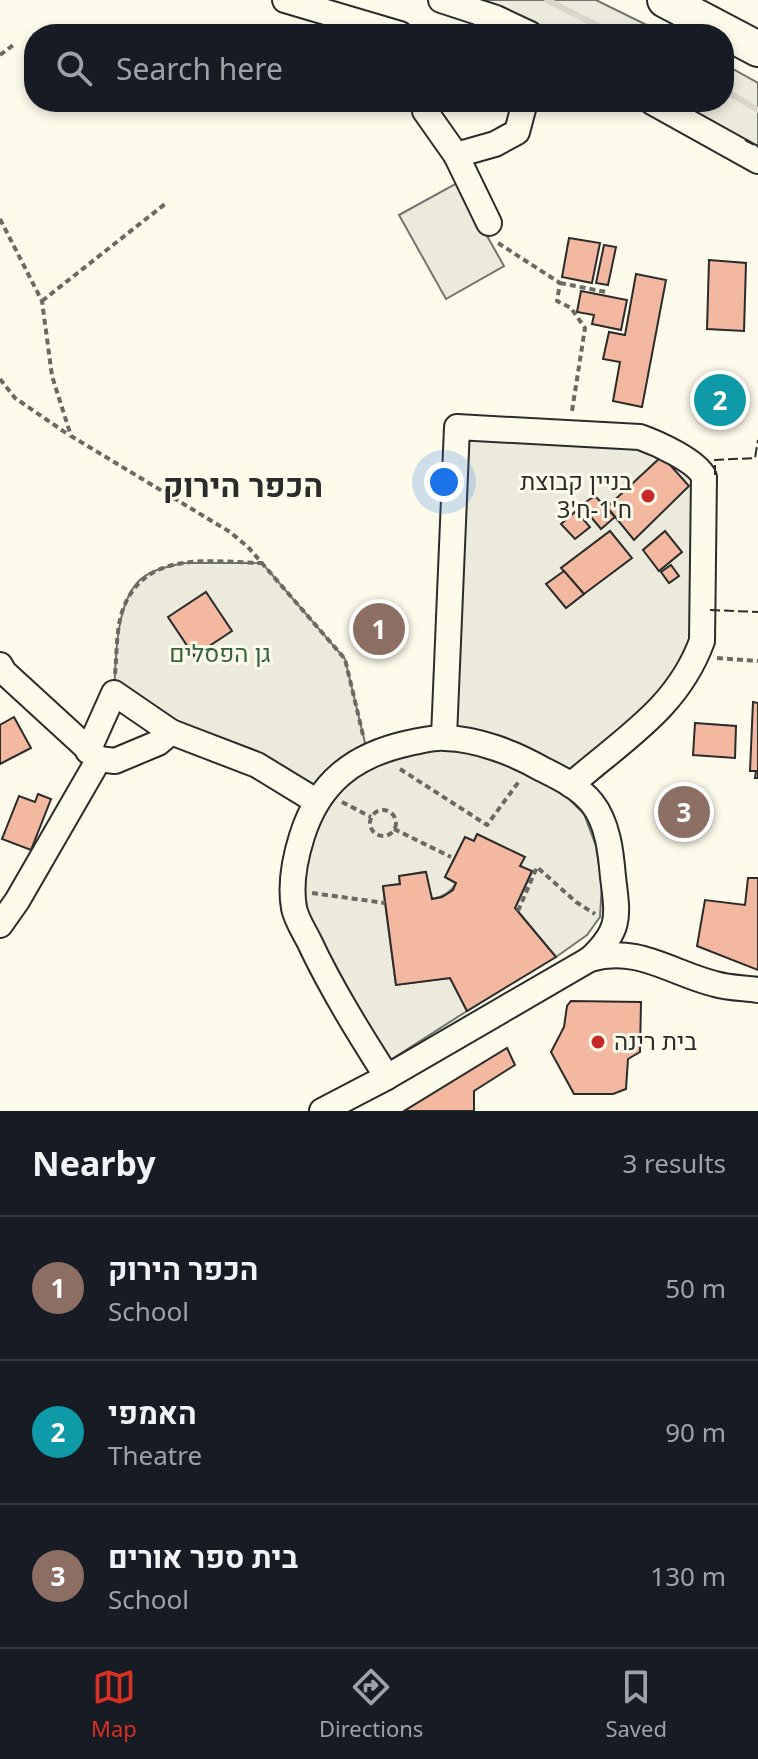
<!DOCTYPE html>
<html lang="en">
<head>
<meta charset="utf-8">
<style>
	:root { --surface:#171b24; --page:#242831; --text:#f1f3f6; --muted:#9ea1a6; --line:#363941; --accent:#d93025 }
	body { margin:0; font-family:"Noto Sans",Heebo,sans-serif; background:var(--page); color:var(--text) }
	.you { position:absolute; left:444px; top:482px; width:28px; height:28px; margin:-20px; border:6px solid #fff; border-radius:50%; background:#1a73e8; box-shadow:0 0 0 12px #1a73e833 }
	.badge { display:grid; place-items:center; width:52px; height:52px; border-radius:50%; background:var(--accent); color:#fff; font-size:26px; font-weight:700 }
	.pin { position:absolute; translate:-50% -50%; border:4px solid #fff; box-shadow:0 2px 8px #0006 }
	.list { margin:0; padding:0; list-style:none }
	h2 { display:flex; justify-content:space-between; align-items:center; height:104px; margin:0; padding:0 32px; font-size:34px }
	h2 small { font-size:26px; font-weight:400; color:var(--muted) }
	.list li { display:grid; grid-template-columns:52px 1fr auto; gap:24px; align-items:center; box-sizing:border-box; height:144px; padding:0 32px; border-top:2px solid var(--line) }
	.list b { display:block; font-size:30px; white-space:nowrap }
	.list p { margin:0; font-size:26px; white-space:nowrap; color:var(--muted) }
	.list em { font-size:26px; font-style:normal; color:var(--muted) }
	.icon { flex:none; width:44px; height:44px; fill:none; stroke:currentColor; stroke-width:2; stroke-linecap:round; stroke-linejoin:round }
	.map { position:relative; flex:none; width:758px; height:1111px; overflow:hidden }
	.search { position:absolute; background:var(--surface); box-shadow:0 4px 12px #0003; left:24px; right:24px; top:24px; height:88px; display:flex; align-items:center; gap:20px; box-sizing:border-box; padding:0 28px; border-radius:32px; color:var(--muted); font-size:30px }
	.sheet { height:536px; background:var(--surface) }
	nav { display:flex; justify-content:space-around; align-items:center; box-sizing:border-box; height:112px; border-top:2px solid var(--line); background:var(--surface); font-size:22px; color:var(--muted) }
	nav a { display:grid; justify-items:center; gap:4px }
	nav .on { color:var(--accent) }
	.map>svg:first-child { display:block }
	.green { fill:#ecebdb; stroke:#74746e; stroke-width:2 }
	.parking { fill:#eceadb; stroke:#74746e; stroke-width:2 }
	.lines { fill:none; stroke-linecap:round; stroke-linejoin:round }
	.stream { stroke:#d8d7c9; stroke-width:6 }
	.building { fill:#f2b8a0; stroke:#2b2b2b; stroke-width:2 }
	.minor-casing { stroke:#2b2b2b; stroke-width:28 }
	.highway-casing { stroke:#2b2b2b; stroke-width:38 }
	.path { stroke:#6a6964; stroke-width:4; stroke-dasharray:6 4; stroke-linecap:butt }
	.minor { stroke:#fdfbea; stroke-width:24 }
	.highway { stroke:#fdfbea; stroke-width:34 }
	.fence { stroke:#2b2b2b; stroke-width:2; stroke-dasharray:10 4; stroke-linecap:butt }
	.poi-dot { fill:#c62828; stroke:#fdfbea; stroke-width:3 }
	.labels { text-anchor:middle; stroke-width:6; stroke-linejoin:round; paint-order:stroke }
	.poi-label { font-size:24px; fill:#2b2b2b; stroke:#fdfbea; text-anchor:end }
	.park-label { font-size:24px; fill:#34623c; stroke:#fdfbea }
	.district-label { font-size:32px; font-weight:bold; fill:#2b2b2b; stroke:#fdfbea }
</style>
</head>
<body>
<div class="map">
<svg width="758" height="1111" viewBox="0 0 758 1111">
	<rect width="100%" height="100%" fill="#fdfbea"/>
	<g class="green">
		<path d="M473,0H596L665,34H549L503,10Z"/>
		<path d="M724,64L758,83V147L675,102H724Z"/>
		<path d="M457,434L587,439L698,456L695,637L675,685L567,776L448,734Z"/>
		<path d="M183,563H262L345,659L366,747L322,792L114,693C116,660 115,609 137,583C148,570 167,567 183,563Z"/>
		<path d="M464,747L546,776L584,814L596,846L602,884L600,917L587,935L556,957L515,908L532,872L465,837L445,877L456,883C451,893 443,897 432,899L425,872L399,876L400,884L383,887L396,985L450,978L467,1011L384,1064C360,1020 314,953 304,906C295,862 325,789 362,764C388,747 433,748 464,747Z"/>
	</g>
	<path class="parking" d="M457,183L504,266L446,299L399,215Z"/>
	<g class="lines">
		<g class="stream">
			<path d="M547,0L614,34"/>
			<path d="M724,90L758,110"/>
		</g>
	</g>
	<g class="building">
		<path d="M569,238L600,243L592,283L562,277Z"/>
		<path d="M604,245L616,247L608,285L596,283Z"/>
		<path d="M709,260L746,263L744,331L707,329Z"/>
		<path d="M636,274L666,280L642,407L613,401L620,362L603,359L609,332L625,335Z"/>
		<path d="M581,291L627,300L621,330L592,324L594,315L577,312Z"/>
		<path d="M662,456L689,486L634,540L607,507Z"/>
		<path d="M595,496L615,517L601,529L581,505Z"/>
		<path d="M576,511L590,527L575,539L561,524Z"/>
		<path d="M610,531L632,558L584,594L561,568Z"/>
		<path d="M665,531L682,552L659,571L643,550Z"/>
		<path d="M671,565L679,576L669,583L661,572Z"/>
		<path d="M564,571L584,594L566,608L546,584Z"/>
		<path d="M206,592L232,631L194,656L168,617Z"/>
		<path d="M753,702L758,703V778H755L756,771H750Z"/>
		<path d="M14,717L31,748L0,764V725Z"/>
		<path d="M695,723L736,726L735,758L693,755Z"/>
		<path d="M38,794L51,799L31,850L2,839L19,796L35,802Z"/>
		<path d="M477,834L525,857L520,866L532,871L515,908L556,957L467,1011L450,978L396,985L383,886L400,884L399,876L426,872L432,899L442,897L453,890L456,883L445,877L465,837L474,841Z"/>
		<path d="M748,878H758V970L697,946L705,900L745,905Z"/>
		<path d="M571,1001L641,1002L640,1052L628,1059L626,1089L613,1094H574L551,1052L564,1027L567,1006Z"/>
		<path d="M507,1048L515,1065L474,1091V1111H404Z"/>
	</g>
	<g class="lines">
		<defs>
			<g id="minor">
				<path d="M285,0L400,34"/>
				<path d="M441,0L496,18L530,34"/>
				<path d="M652,102L758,161"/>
				<path d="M425,111L456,155L489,223"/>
				<path d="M456,155L495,144L517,132L525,102"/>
				<path d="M0,665L4,672L99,759L115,761L158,743L171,732L257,765L316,801"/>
				<path d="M444,737L457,427L640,437C657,443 697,461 704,477L702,641C677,709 623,739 571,785"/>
				<path d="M88,751L114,693L171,732"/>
				<path d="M0,925L17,901L99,759"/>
				<path d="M387,1077C359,1033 331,988 309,941C304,931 296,919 294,908C290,885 295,858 302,836C319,782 354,755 409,743C420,741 433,737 445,738C478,739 514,753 542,769C560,778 579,787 592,803C608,823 611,853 613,877C618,917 621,930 590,959"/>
				<path d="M322,1111L387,1077L590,959C637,945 671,973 715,984C729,988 744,988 758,990"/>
			</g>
			<path id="highway" d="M665,0L758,49"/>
		</defs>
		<use href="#minor" class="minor-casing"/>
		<use href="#highway" class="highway-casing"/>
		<g class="path">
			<path d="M0,55L16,43"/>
			<path d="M0,219L42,301L52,376L71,436L230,532L248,547L345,659L363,735"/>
			<path d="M498,243L560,283L557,301L571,308L585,328L572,411"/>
			<path d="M560,283L606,292"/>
			<path d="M42,301L165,204"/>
			<path d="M0,379L15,398L69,435"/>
			<path d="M717,658L758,661"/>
			<path d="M115,674C117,654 116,631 122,612C143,549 209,562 262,563"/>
			<path d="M400,769L487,825L520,780"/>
			<path d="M342,802L371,817"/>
			<circle cx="383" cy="823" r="13"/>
			<path d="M394,829L451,857"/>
			<path d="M312,893L385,903"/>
			<path d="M518,911L537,867L576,902L595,914"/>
		</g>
		<use href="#minor" class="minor"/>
		<use href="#highway" class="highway"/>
		<g class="fence">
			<path d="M535,27L549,34"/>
			<path d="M745,140L758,147"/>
			<path d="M715,475V460L755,458L758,440"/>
			<path d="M710,610L758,612"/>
		</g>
	</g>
	<g class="poi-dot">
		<circle cx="648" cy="496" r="8"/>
		<circle cx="598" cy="1042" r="8"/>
	</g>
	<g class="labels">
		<g class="poi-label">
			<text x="632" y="490">בניין קבוצת<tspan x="632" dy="28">ח'1-ח'3</tspan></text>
			<text x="614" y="1050" text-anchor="start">בית רינה</text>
		</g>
		<g class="park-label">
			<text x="220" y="662">גן הפסלים</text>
		</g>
		<g class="district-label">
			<text x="243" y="497">הכפר הירוק</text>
		</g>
	</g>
</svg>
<div class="you"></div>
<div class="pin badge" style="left:379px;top:629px;background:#8d6e63">1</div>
<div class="pin badge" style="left:720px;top:400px;background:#0f9aa8">2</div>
<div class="pin badge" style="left:684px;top:812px;background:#8d6e63">3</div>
<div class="search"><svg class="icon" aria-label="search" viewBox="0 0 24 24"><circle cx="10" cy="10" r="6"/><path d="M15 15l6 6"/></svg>Search here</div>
</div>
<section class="sheet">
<h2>Nearby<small>3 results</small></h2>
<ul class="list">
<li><span class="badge" style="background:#8d6e63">1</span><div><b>הכפר הירוק</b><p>School</p></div><em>50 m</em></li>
<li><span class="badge" style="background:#0f9aa8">2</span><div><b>האמפי</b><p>Theatre</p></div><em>90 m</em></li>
<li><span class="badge" style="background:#8d6e63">3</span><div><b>בית ספר אורים</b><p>School</p></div><em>130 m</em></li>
</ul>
</section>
<nav>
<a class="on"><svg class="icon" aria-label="map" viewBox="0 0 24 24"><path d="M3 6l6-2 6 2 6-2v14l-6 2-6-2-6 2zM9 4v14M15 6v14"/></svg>Map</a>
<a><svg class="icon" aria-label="directions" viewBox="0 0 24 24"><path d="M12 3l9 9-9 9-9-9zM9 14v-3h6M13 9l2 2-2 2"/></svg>Directions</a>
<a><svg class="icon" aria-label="saved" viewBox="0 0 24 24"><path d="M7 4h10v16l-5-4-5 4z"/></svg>Saved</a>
</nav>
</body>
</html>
